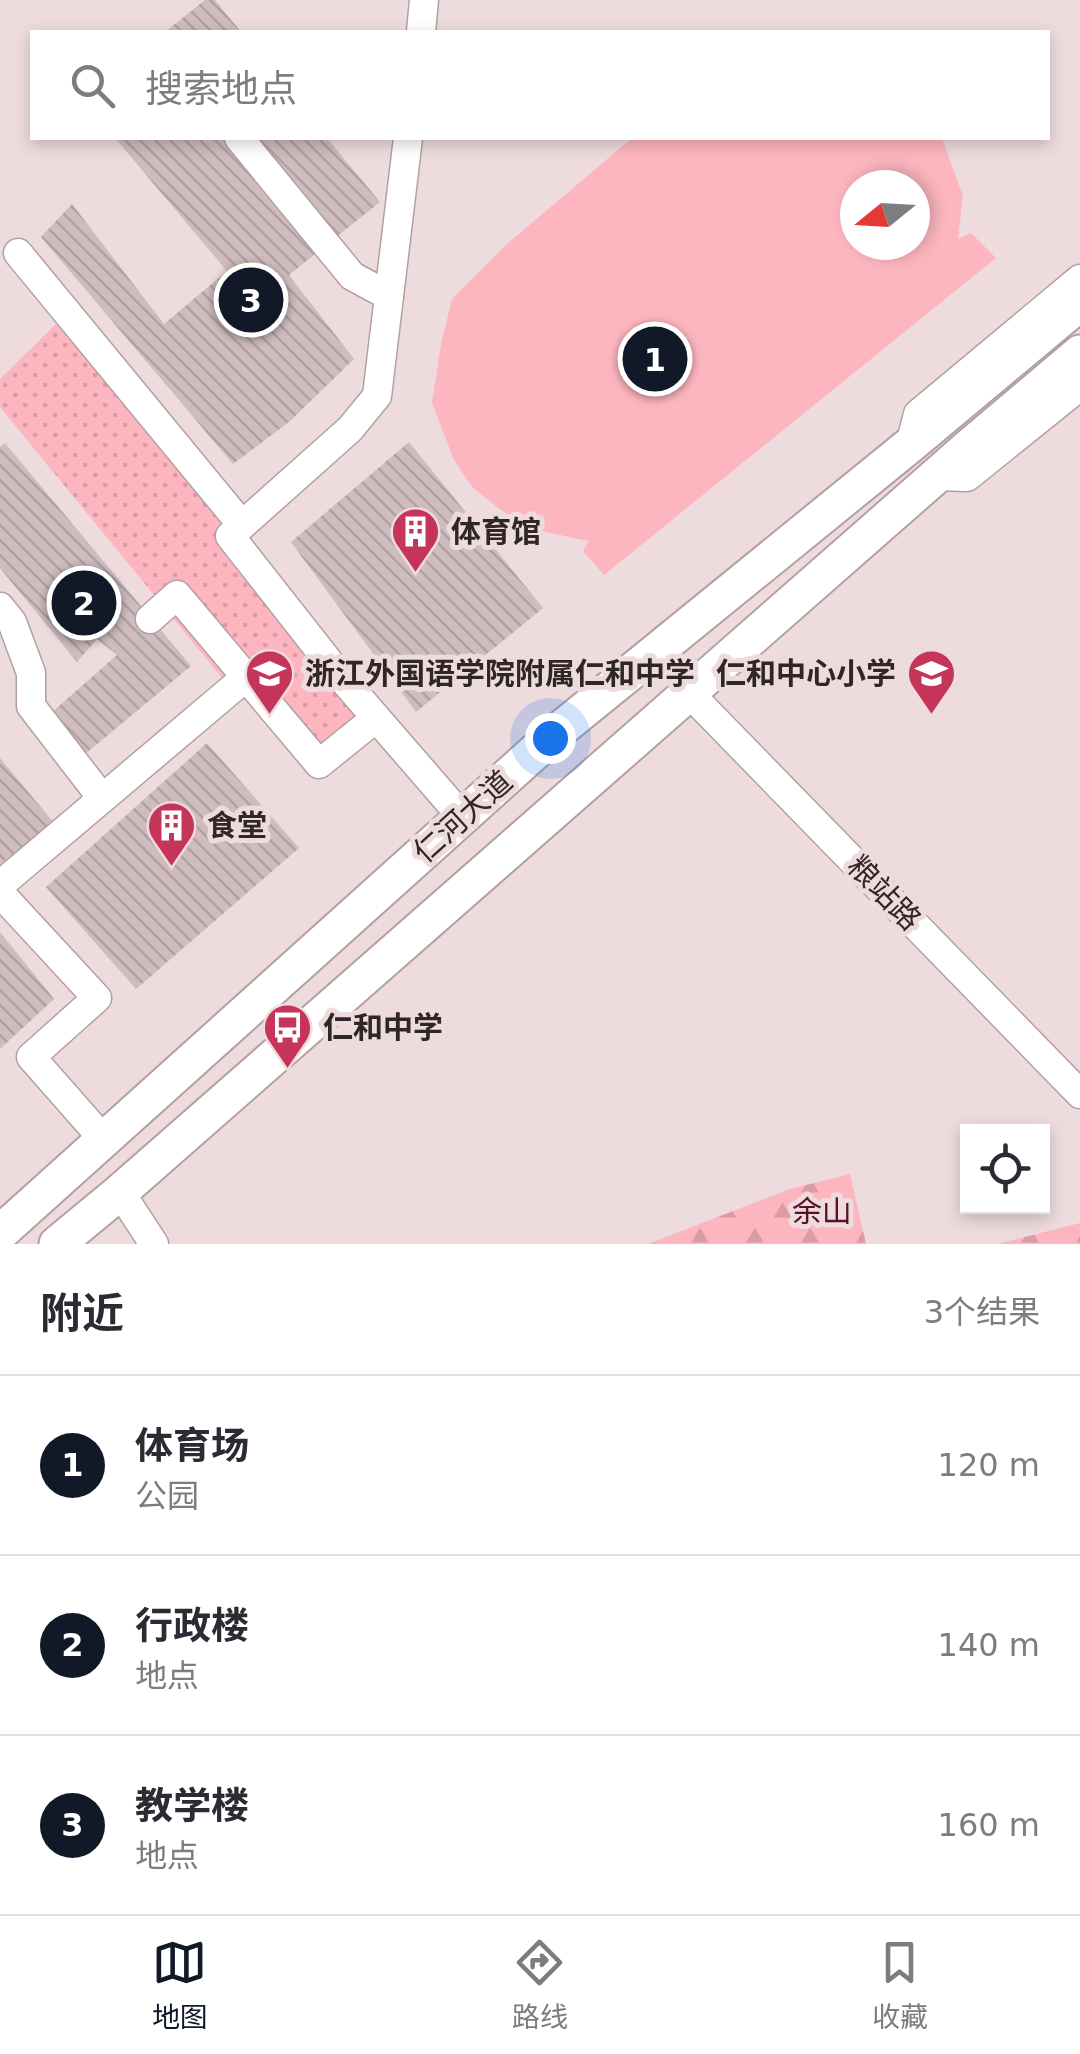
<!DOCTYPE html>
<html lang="zh">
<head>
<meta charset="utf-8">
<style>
	:root { --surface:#fff; --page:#f7f7f7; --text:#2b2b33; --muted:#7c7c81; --line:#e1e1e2; --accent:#111827 }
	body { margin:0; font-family:"DejaVu Sans","Noto Sans SC",sans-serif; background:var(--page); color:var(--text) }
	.controls { position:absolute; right:30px; bottom:30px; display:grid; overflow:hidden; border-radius:0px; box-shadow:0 5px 15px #0003 }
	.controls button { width:90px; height:90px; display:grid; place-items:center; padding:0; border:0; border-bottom:2px solid var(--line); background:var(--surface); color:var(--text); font:50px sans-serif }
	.compass { position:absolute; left:840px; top:170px; width:90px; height:90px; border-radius:50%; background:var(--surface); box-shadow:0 5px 15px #0003; rotate:252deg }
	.you { position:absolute; left:550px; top:738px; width:35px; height:35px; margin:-25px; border:8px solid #fff; border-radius:50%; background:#1a73e8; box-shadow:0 0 0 15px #1a73e833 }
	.badge { display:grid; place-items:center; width:65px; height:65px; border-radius:50%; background:var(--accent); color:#fff; font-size:32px; font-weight:700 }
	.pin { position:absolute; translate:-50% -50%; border:5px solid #fff; box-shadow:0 2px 10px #0006 }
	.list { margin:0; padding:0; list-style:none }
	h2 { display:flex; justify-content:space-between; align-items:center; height:130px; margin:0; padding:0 40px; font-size:42px }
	h2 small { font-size:32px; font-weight:400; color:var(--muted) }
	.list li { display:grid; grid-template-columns:65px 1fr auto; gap:30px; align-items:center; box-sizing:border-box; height:180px; padding:0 40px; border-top:2px solid var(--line) }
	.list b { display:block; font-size:38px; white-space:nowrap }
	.list p { margin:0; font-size:32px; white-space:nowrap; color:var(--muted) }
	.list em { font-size:32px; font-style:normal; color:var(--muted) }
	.icon { flex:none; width:55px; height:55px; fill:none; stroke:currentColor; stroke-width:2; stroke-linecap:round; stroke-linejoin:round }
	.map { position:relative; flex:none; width:1080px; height:1244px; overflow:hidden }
	.search { position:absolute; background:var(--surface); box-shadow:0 5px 15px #0003; left:30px; right:30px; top:30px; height:110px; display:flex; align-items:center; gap:25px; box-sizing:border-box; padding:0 35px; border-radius:0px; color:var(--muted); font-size:38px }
	.sheet { height:670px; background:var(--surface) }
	nav { display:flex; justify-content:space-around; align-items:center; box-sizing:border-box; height:140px; border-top:2px solid var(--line); background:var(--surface); font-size:28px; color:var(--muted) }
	nav a { display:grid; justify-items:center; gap:5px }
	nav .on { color:var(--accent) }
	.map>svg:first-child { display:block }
	.grass { fill:url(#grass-dots) }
	.forest { fill:url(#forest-firs) }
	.park { fill:#fdb6bf; fill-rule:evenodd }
	.building { fill:url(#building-back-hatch) }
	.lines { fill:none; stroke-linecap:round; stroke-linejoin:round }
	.minor-casing { stroke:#b2a0a2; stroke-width:31 }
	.major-casing { stroke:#b2a0a2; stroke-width:39 }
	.minor { stroke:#fff; stroke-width:28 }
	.major { stroke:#fff; stroke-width:35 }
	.labels { text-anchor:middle; stroke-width:10; stroke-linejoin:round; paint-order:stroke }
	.poi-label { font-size:30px; font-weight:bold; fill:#2e2627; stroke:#eedbdd; text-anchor:start }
	.street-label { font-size:30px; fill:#2e2627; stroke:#eedbdd }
	.park-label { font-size:30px; fill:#5b0e24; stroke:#eedbdd }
</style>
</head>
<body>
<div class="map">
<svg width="1080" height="1244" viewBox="0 0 1080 1244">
	<defs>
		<pattern id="grass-dots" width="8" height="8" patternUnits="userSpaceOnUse" patternTransform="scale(2.5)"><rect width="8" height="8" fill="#fdb6bf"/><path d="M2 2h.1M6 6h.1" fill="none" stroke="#d99ca4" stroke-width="1.8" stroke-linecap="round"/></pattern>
		<pattern id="forest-firs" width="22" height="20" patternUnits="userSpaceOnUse" patternTransform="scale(2.5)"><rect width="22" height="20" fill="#fdb6bf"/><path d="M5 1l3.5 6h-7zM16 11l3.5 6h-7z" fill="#d99ca4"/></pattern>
		<pattern id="building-back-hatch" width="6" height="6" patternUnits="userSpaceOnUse" patternTransform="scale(2.5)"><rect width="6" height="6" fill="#cebcbe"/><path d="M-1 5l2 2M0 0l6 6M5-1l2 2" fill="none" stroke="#b1a1a3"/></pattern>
	</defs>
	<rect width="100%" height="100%" fill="#eedbdd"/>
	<path class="grass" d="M62,318L218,505L225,548L358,718L319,751L250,667L227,684L0,407V379Z"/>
	<g class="forest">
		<path d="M850,1174L866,1244H648L790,1189Z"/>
		<path d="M1080,1223V1244H997Z"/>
	</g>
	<path class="park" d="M632,138H942L963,196L958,239L971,233L996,258L604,575L583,551L589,541L531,529L501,510L472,487L454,460L432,403L441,344L452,299L507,244ZM855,185H915V245H855Z"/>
	<g class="building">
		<path d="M205,0H215L241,32H165Z"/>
		<path d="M115,138H327L380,202L289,275L354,359L289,422L233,464L41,237L72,204L164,324L227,271Z"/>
		<path d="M409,442L543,608L416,712L291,542Z"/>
		<path d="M5,443L191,666L84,755L51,713L117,655L97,639L77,662L0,568V447Z"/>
		<path d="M207,743L299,848L136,989L46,887Z"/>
		<path d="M0,758L54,823L0,864Z"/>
		<path d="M0,932L54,999L0,1049Z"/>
	</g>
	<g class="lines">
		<defs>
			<g id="minor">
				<path d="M421,32L424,0"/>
				<path d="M239,138L352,276L389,296"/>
				<path d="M408,138L377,396L350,429L230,536L340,676L457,811"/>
				<path d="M18,253L242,525"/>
				<path d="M910,445L918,414L1080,279"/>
				<path d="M938,476L967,477L1080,386"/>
				<path d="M0,607L12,622L31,673V706L102,798"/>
				<path d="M150,619L177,595L319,764L376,718"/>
				<path d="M689,693L1080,1094"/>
				<path d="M0,885L246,677"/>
				<path d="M0,893L97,998L31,1057L104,1140"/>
				<path d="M120,1192L154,1244"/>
			</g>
			<g id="major">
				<path d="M0,1233L557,732L910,445L1080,303"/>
				<path d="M57,1244L120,1192L969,447L1080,353"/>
			</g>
		</defs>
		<use href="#minor" class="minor-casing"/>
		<use href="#major" class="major-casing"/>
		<use href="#minor" class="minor"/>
		<use href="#major" class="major"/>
	</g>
	<defs>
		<symbol id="building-pin" viewBox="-11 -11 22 30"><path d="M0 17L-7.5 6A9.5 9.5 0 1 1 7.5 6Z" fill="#c43559" stroke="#eedbdd"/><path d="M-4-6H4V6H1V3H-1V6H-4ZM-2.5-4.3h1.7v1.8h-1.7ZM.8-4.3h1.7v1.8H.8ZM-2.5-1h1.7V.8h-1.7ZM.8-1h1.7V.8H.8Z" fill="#fff"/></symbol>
		<symbol id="school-pin" viewBox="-11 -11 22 30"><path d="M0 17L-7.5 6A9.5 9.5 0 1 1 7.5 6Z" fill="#c43559" stroke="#eedbdd"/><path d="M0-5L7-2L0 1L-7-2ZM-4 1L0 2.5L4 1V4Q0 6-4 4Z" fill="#fff"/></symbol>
		<symbol id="bus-pin" viewBox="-11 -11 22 30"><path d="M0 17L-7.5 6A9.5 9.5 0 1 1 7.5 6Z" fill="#c43559" stroke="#eedbdd"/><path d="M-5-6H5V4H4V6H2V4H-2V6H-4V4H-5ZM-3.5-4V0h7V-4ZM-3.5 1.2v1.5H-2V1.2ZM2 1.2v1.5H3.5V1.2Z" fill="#fff"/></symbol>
	</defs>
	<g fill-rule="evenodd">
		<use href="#building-pin" x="388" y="504" width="55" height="75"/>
		<use href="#school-pin" x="242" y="646" width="55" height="75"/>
		<use href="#school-pin" x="904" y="646" width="55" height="75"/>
		<use href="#building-pin" x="144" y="798" width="55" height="75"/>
		<use href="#bus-pin" x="260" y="1000" width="55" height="75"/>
	</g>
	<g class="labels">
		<g class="poi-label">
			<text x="451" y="542">体育馆</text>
			<text x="305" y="684">浙江外国语学院附属仁和中学</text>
			<text x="896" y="684" text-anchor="end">仁和中心小学</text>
			<text x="207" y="836">食堂</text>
			<text x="323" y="1038">仁和中学</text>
		</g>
		<g class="street-label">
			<text transform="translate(463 817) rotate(-42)" y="10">仁河大道</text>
			<text transform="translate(884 893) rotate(46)" y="10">粮站路</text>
		</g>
		<g class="park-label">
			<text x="822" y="1222">余山</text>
		</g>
	</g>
</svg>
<div class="controls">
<button><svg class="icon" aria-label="locate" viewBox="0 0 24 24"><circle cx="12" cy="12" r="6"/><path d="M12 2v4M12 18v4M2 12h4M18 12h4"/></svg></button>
</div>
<svg class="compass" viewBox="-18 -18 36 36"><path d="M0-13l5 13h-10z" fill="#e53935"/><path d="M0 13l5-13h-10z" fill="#7c7c81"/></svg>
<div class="you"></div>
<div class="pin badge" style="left:655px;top:359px">1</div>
<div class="pin badge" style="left:84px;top:603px">2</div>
<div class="pin badge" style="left:251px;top:300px">3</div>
<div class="search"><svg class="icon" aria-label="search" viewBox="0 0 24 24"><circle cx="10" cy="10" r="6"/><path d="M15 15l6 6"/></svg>搜索地点</div>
</div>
<section class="sheet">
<h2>附近<small>3个结果</small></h2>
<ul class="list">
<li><span class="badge">1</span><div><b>体育场</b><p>公园</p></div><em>120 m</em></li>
<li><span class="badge">2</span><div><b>行政楼</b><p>地点</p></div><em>140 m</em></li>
<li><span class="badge">3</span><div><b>教学楼</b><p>地点</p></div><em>160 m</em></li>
</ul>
</section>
<nav>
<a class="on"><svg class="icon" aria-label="map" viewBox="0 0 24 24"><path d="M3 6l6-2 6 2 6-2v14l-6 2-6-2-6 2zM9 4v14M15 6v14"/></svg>地图</a>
<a><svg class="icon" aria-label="directions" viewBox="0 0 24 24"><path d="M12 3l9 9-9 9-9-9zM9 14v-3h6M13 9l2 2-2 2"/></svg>路线</a>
<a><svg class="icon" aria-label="saved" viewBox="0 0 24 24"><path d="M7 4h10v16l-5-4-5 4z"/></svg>收藏</a>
</nav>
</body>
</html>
